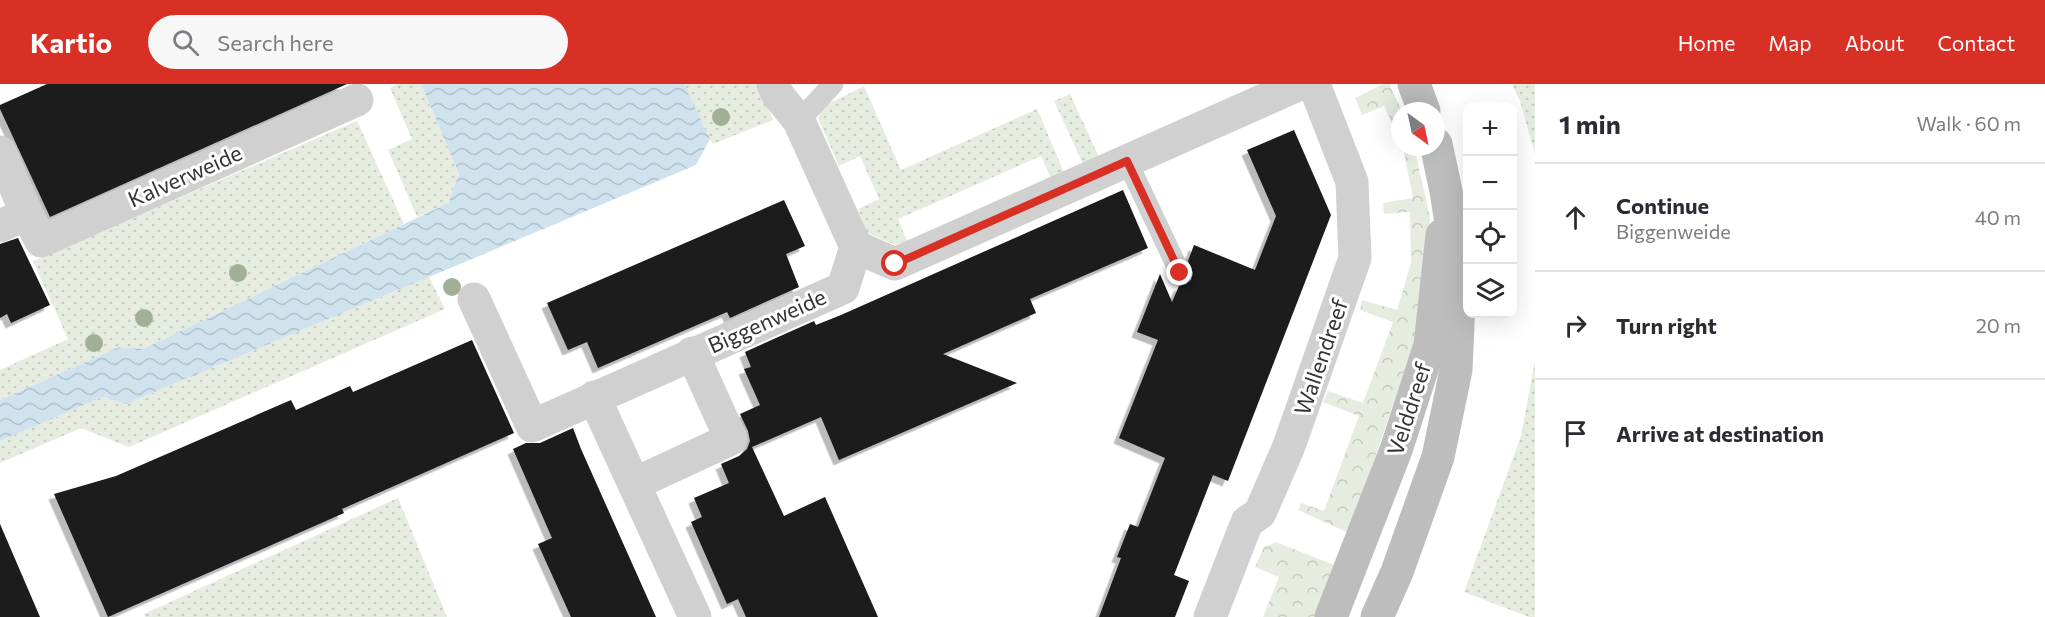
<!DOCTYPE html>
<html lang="en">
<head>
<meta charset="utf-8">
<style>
	:root { --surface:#fff; --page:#f7f7f7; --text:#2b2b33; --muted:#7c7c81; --line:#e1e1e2; --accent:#d93025 }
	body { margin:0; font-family:Commissioner,sans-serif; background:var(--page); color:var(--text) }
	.controls { position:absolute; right:18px; top:18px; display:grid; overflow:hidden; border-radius:12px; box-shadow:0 6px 24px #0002 }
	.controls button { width:54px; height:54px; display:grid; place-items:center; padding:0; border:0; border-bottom:2px solid var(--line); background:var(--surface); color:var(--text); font:30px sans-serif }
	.compass { position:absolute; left:1391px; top:18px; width:54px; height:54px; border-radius:50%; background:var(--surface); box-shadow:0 6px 24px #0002; rotate:147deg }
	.stop { position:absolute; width:18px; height:18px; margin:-14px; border:4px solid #d93025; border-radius:50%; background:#fff }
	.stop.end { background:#d93025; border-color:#fff; box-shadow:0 2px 6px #0008 }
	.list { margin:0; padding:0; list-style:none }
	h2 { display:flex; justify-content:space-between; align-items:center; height:78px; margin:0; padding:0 24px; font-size:26px }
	h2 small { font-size:20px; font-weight:400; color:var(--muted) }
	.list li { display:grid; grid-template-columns:39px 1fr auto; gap:18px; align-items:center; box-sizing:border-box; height:108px; padding:0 24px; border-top:2px solid var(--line) }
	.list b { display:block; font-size:22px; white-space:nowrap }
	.list p { margin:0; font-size:20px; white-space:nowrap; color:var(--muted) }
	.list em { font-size:20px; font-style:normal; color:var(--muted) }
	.icon { flex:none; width:33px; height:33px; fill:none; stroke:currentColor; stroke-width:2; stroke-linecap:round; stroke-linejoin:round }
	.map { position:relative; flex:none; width:1535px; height:533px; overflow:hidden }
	header { display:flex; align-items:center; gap:36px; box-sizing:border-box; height:84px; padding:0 30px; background:var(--accent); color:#fff }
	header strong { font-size:28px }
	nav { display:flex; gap:33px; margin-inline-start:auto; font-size:21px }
	.search { width:420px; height:54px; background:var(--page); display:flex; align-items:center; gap:15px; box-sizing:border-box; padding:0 21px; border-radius:33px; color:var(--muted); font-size:22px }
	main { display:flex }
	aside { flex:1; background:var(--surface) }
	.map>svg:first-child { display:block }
	.green { fill:url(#green-dots) }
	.forest { fill:url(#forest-crowns) }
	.water { fill:url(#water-waves) }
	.building { fill:#1a1a1a; filter:url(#shadow) }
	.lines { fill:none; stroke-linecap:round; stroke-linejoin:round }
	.lane { stroke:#d0d0d0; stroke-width:21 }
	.street { stroke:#d0d0d0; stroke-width:33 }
	.secondary { stroke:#bdbdbd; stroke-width:33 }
	.tree { fill:#a2b095 }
	.route { stroke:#d93025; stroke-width:8 }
	.labels { text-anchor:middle; stroke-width:6; stroke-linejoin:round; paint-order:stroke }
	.street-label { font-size:22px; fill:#333; stroke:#fff }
</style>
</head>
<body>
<header>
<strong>Kartio</strong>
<div class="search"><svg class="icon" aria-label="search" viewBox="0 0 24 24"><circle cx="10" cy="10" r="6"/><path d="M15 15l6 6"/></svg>Search here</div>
<nav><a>Home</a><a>Map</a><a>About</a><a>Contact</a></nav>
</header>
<main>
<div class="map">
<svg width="1535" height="533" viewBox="0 0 1535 533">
	<defs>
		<pattern id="green-dots" width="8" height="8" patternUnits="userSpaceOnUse" patternTransform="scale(1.5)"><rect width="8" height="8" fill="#e6ecdf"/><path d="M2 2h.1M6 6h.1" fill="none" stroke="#c6cbc0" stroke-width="1.8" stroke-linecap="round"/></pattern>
		<pattern id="forest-crowns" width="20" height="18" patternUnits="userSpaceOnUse" patternTransform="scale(1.5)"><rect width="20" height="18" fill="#e6ecdf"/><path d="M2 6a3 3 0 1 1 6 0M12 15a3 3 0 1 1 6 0" fill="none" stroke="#c6cbc0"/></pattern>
		<pattern id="water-waves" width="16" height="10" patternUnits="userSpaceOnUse" patternTransform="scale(1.5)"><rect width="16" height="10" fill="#cfe2ee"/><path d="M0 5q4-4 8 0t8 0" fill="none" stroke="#b2c2cd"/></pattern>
		<filter id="shadow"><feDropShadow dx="-5.5" dy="5.5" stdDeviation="0" flood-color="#0004"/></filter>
	</defs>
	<rect width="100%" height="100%" fill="#fff"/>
	<g class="green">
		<path d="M397,0H421L459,90L448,119L417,133L388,66L412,55L390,4Z"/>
		<path d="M684,0H758L773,36L713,60L702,42Z"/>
		<path d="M1512,0H1535V70L1520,17Z"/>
		<path d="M864,2L901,86L1037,25L1064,88L1051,94L1041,72L898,135L907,157L896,161L867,149L858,125L879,115L860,72L839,82L818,34L824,22Z"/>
		<path d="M1070,10L1099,73L1083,80L1054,17Z"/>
		<path d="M357,37L404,140L143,265L119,263L0,316V286L68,255L33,177Z"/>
		<path d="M429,193L445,225L129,363L81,344L0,379V357L103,313L126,320Z"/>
		<path d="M1535,277V533H1529L1464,508L1521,352Z"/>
		<path d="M398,414L447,533H145L144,530Z"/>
	</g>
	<g class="forest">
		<path d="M1383,0H1389L1402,27H1400V57L1384,22L1362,31L1355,14Z"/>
		<path d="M1403,63H1414L1430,133L1418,248L1349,449L1298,426L1301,419L1324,427L1359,332L1323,318L1328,307L1363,319L1393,238L1360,226L1362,216L1397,226L1411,179L1410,128L1384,130L1383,119L1413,114Z"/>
		<path d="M1276,458L1334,481L1315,533H1263L1279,493L1255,483L1264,463Z"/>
	</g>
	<path class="water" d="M421,0H684L710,55L696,81L126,320L103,313L0,357V316L119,263L143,265L448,119L459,90Z"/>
	<g class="building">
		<path d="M47,0H347L50,133L0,25V21Z"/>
		<path d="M1294,46L1331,131L1228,397L1213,391L1174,491L1189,497L1175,533H1099L1121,474L1117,473L1130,440L1138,443L1165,374L1119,354L1158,256L1137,248L1160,190L1172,218L1179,202L1186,200L1191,196L1193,189L1188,177L1194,161L1255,186L1276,132L1247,66Z"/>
		<path d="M1123,106L1148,164L1030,215L1036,229L943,270L1017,299L839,376L821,333L752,363L784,432L825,413L878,533H746L738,515L727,520L691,438L702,433L694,414L729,399L721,380L739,372L747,365L750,357L748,347L740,330L760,321L744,285L751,283L745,268L814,237L816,241L841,231Z"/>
		<path d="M784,116L805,162L786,170L799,203L730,234L727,228L598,284L587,258L568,266L547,219Z"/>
		<path d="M18,154L50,221L11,239L7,230L0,234V160Z"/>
		<path d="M472,256L514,349L342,425L344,429L108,533L54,410L116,392L291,316L296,326L350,302L353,308Z"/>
		<path d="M573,344L581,365L656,533H571L538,460L552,454L513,365L526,359H540Z"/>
		<path d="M0,440L40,533H0Z"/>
	</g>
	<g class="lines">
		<g class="lane">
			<path d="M799,37L833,0"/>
			<path d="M1127,77L1180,189"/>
		</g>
		<g class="street">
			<path d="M773,0L778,11L799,37L856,163"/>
			<path d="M0,68L27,130L41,157L357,16"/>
			<path d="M0,142L27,130"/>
			<path d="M856,163L895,180L1300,0"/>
			<path d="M474,215L532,342L843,204L856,163"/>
			<path d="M594,313L695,533"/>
			<path d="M634,400L731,355L692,269"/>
			<path d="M1210,533L1247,438L1260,429L1289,362L1355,174L1352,98L1314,0"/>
		</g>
		<g class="secondary">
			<path d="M1414,0L1424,27"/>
			<path d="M1331,533L1396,366L1430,261L1442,151"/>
			<path d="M1377,533L1397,488L1438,373L1456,286L1460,197L1446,107L1436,60"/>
		</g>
	</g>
	<g class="tree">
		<circle cx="721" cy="33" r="9"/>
		<circle cx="238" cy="189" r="9"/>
		<circle cx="452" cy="203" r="9"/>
		<circle cx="144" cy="234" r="9"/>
		<circle cx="94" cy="259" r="9"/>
	</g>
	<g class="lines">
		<path class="route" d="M895,180L1127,77L1180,189"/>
	</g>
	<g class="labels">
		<g class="street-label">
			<text transform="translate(185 92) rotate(-24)" y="8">Kalverweide</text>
			<text transform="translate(767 237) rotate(-24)" y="8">Biggenweide</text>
			<text transform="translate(1321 273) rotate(-71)" y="8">Wallendreef</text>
			<text transform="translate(1409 325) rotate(-72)" y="8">Velddreef</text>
		</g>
	</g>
</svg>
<div class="controls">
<button>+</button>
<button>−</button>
<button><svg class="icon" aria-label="locate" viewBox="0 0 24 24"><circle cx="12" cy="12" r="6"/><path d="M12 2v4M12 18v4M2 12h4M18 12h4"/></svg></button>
<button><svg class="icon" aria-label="layers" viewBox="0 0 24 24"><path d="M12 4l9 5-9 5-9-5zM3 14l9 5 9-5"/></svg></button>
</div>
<svg class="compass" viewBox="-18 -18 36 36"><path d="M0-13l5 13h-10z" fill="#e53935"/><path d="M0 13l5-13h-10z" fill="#7c7c81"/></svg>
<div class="stop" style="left:895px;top:180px"></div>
<div class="stop end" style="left:1180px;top:189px"></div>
</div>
<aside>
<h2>1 min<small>Walk · 60 m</small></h2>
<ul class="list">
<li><svg class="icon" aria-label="ahead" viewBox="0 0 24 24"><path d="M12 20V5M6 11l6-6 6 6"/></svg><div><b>Continue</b><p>Biggenweide</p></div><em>40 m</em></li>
<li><svg class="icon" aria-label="right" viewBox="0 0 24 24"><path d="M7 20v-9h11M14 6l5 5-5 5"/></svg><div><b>Turn right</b></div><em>20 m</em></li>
<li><svg class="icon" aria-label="arrive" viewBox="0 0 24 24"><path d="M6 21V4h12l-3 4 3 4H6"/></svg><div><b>Arrive at destination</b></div></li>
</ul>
</aside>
</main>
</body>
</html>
